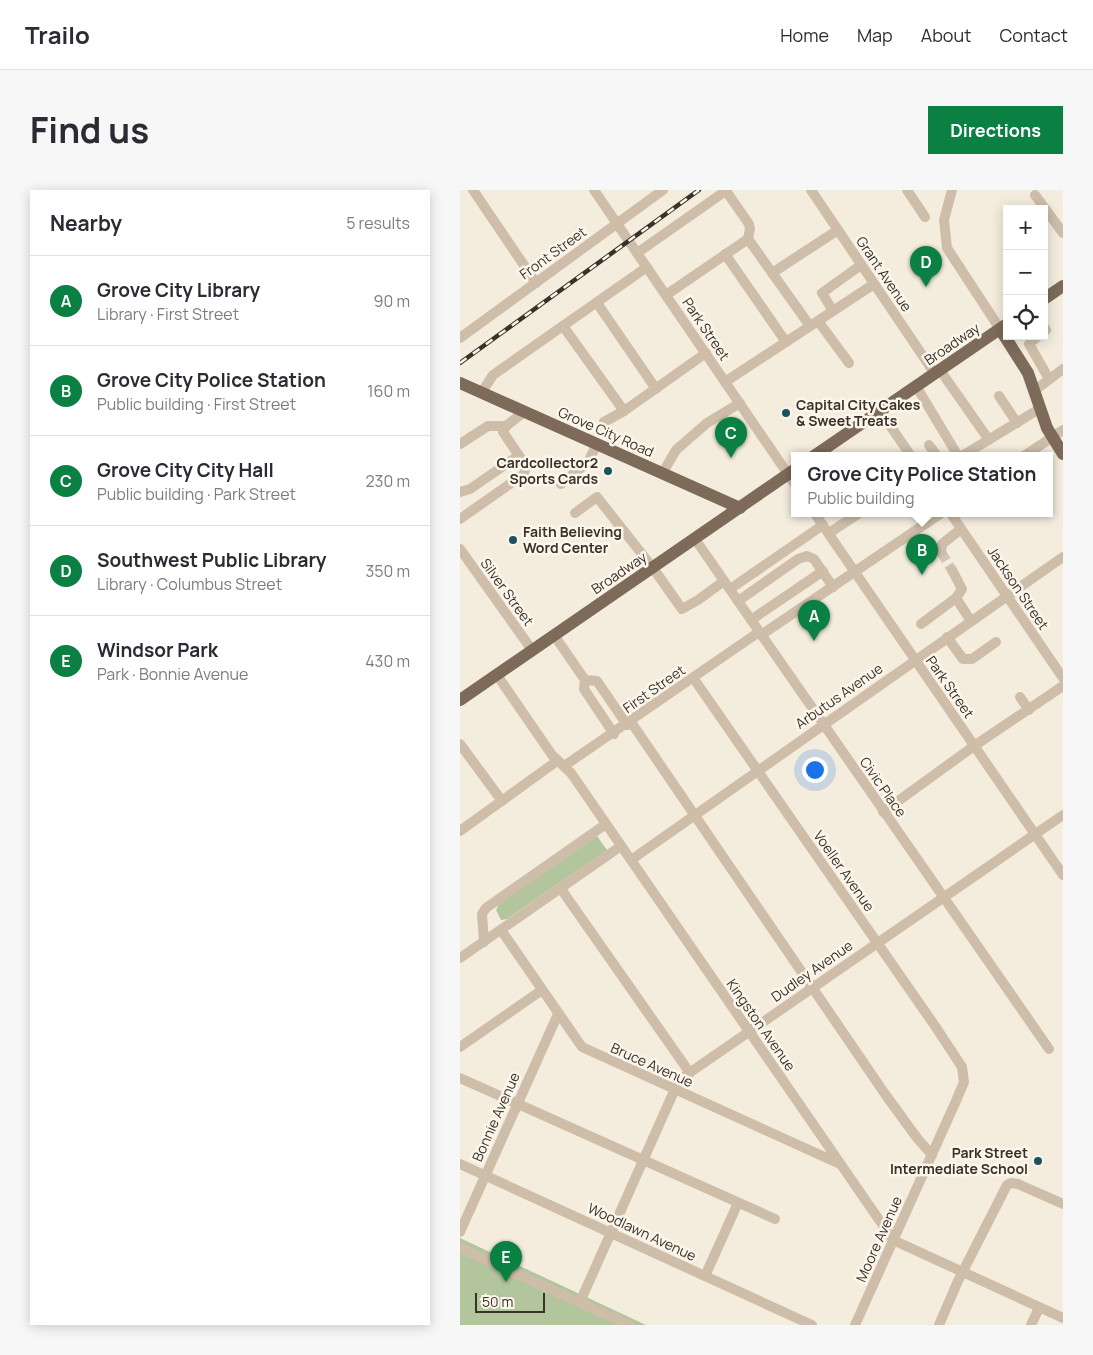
<!DOCTYPE html>
<html lang="en">
<head>
<meta charset="utf-8">
<style>
	:root { --surface:#fff; --page:#f7f7f7; --text:#2b2b33; --muted:#7c7c81; --line:#e1e1e2; --accent:#0b8043 }
	body { margin:0; font-family:Manrope,sans-serif; background:var(--page); color:var(--text) }
	.controls { position:absolute; right:15px; top:15px; display:grid; overflow:hidden; border-radius:0px; box-shadow:0 2px 12px #0003 }
	.controls button { width:45px; height:45px; display:grid; place-items:center; padding:0; border:0; border-bottom:1px solid var(--line); background:var(--surface); color:var(--text); font:25px sans-serif }
	.scale { position:absolute; left:15px; bottom:12px; width:70px; box-sizing:border-box; padding-left:5px; border:2px solid #3a3129; border-top:0; font-size:14px; line-height:18px; white-space:nowrap; color:#3a3129; -webkit-text-stroke:4px #fbf6eb; paint-order:stroke }
	.you { position:absolute; left:354px; top:579px; width:18px; height:18px; margin:-12px; border:4px solid #fff; border-radius:50%; background:#1a73e8; box-shadow:0 0 0 8px #1a73e833 }
	.badge { display:grid; place-items:center; width:32px; height:32px; border-radius:50%; background:var(--accent); color:#fff; font-size:16px; font-weight:700 }
	.pin { position:absolute; translate:-50% -41px; filter:drop-shadow(0 1px 2px #0008) }
	.pin::after { content:''; position:absolute; top:26px; width:18px; height:15px; background:inherit; clip-path:polygon(0 0,100% 0,50% 100%) }
	.popup { position:absolute; left:331px; top:262px; width:262px; height:65px; box-sizing:border-box; display:grid; place-content:center; border-radius:0px; background:var(--surface); filter:drop-shadow(0 1px 4px #0005); font-size:16px; white-space:nowrap; color:var(--muted) }
	.popup b { font-size:19px; color:var(--text) }
	.popup::after { content:''; position:absolute; left:50%; top:100%; margin-left:-10px; border:10px solid transparent; border-top-color:var(--surface) }
	.list { margin:0; padding:0; list-style:none }
	h2 { display:flex; justify-content:space-between; align-items:center; height:65px; margin:0; padding:0 20px; font-size:21px }
	h2 small { font-size:16px; font-weight:400; color:var(--muted) }
	.list li { display:grid; grid-template-columns:32px 1fr auto; gap:15px; align-items:center; box-sizing:border-box; height:90px; padding:0 20px; border-top:1px solid var(--line) }
	.list b { display:block; font-size:19px; white-space:nowrap }
	.list p { margin:0; font-size:16px; white-space:nowrap; color:var(--muted) }
	.list em { font-size:16px; font-style:normal; color:var(--muted) }
	.icon { flex:none; width:28px; height:28px; fill:none; stroke:currentColor; stroke-width:2; stroke-linecap:round; stroke-linejoin:round }
	.map { position:relative; flex:none; width:603px; height:1135px; overflow:hidden; border-radius:0px }
	header { display:flex; align-items:center; gap:30px; box-sizing:border-box; height:70px; padding:0 25px; background:var(--surface); border-bottom:1px solid var(--line) }
	header strong { font-size:24px }
	nav { display:flex; gap:28px; margin-inline-start:auto; font-size:18px }
	.intro { display:flex; align-items:center; justify-content:space-between; box-sizing:border-box; height:120px; padding:0 30px }
	h1 { margin:0; font-size:35px }
	.button { padding:12px 22px; border-radius:0px; background:var(--accent); color:#fff; font-size:18px; font-weight:700 }
	main { display:flex; gap:30px; padding:0 30px }
	aside { flex:1; background:var(--surface); border-radius:0px; box-shadow:0 2px 12px #0003 }
	.map>svg:first-child { display:block }
	.green { fill:#b2c59d }
	.lines { fill:none; stroke-linecap:round; stroke-linejoin:round }
	.minor-tunnel { stroke:#cfc7ba; stroke-width:10; stroke-dasharray:10 5; stroke-linecap:butt }
	.minor { stroke:#cebea9; stroke-width:10 }
	.major { stroke:#7d6a59; stroke-width:12 }
	.rail-casing { stroke:#3a3129; stroke-width:4.5 }
	.rail { stroke:#fbf6eb; stroke-width:2.5; stroke-dasharray:8; stroke-linecap:butt }
	.poi-dot { fill:#1b525f; stroke:#fbf6eb; stroke-width:2 }
	.labels { text-anchor:middle; stroke-width:5; stroke-linejoin:round; paint-order:stroke }
	.street-label { font-size:14px; fill:#3a3129; stroke:#fbf6eb }
	.poi-label { font-size:14px; font-weight:bold; fill:#3a3129; stroke:#fbf6eb; text-anchor:start }
</style>
</head>
<body>
<header>
<strong>Trailo</strong>
<nav><a>Home</a><a>Map</a><a>About</a><a>Contact</a></nav>
</header>
<div class="intro"><h1>Find us</h1><a class="button">Directions</a></div>
<main>
<aside>
<h2>Nearby<small>5 results</small></h2>
<ul class="list">
<li><span class="badge">A</span><div><b>Grove City Library</b><p>Library · First Street</p></div><em>90 m</em></li>
<li><span class="badge">B</span><div><b>Grove City Police Station</b><p>Public building · First Street</p></div><em>160 m</em></li>
<li><span class="badge">C</span><div><b>Grove City City Hall</b><p>Public building · Park Street</p></div><em>230 m</em></li>
<li><span class="badge">D</span><div><b>Southwest Public Library</b><p>Library · Columbus Street</p></div><em>350 m</em></li>
<li><span class="badge">E</span><div><b>Windsor Park</b><p>Park · Bonnie Avenue</p></div><em>430 m</em></li>
</ul>
</aside>
<div class="map">
<svg width="603" height="1135" viewBox="0 0 603 1135">
	<rect width="100%" height="100%" fill="#f4edde"/>
	<g class="green">
		<path d="M137,646L147,660L47,729L41,730L36,720L40,712Z"/>
		<path d="M0,1048L186,1135H0Z"/>
	</g>
	<g class="lines">
		<path class="minor-tunnel" d="M481,362L492,380"/>
		<g class="minor">
			<path d="M13,0L76,93"/>
			<path d="M134,0L334,293"/>
			<path d="M351,0L475,184"/>
			<path d="M447,0L465,27"/>
			<path d="M492,0L484,30L487,58L540,139"/>
			<path d="M266,1L289,34L290,39L288,49"/>
			<path d="M575,5L603,43"/>
			<path d="M177,63L267,0"/>
			<path d="M265,64L326,152"/>
			<path d="M312,83L378,40"/>
			<path d="M206,105L288,49L350,136"/>
			<path d="M137,113L196,199"/>
			<path d="M373,121L362,103L401,75"/>
			<path d="M358,131L389,173"/>
			<path d="M103,136L164,221L246,163"/>
			<path d="M584,137L586,140L584,142"/>
			<path d="M578,146L569,154L589,189"/>
			<path d="M0,148L203,0"/>
			<path d="M480,180L529,250"/>
			<path d="M265,192L414,94"/>
			<path d="M456,196L498,266"/>
			<path d="M574,201L603,179"/>
			<path d="M22,202L33,185L187,77"/>
			<path d="M539,206L557,233"/>
			<path d="M420,221L451,266"/>
			<path d="M144,232L164,221"/>
			<path d="M0,254L28,236H46"/>
			<path d="M469,255L477,266"/>
			<path d="M502,266L579,219"/>
			<path d="M564,266L603,240"/>
			<path d="M202,284L216,260L247,233L280,213"/>
			<path d="M101,294L128,272L137,254"/>
			<path d="M0,302L10,299L58,266"/>
			<path d="M115,323L137,307L193,378L222,419L238,410L264,391"/>
			<path d="M355,324L603,685"/>
			<path d="M491,324L603,488"/>
			<path d="M0,329L64,284L66,276L43,242L46,236L64,222"/>
			<path d="M369,343L398,324"/>
			<path d="M235,349L589,859"/>
			<path d="M0,359L72,460"/>
			<path d="M481,362L482,354L501,339"/>
			<path d="M492,380L502,399L496,408"/>
			<path d="M270,399L363,335"/>
			<path d="M278,411L338,369L347,366L354,369L373,397"/>
			<path d="M291,430L363,381"/>
			<path d="M461,434L496,408L511,431"/>
			<path d="M94,445L125,490L124,499L154,544"/>
			<path d="M301,445L480,324"/>
			<path d="M487,447L503,469H512L536,452"/>
			<path d="M37,485L92,565L111,583L433,1050L603,1128"/>
			<path d="M234,489L475,836L502,877L504,892L496,911L395,1135"/>
			<path d="M125,490L137,491L167,535"/>
			<path d="M560,507L569,520"/>
			<path d="M171,532L425,904L457,948L472,965"/>
			<path d="M0,554L42,611"/>
			<path d="M104,576L299,442"/>
			<path d="M423,622L514,556L603,496"/>
			<path d="M0,641L97,571"/>
			<path d="M171,670L603,367"/>
			<path d="M101,699L230,883"/>
			<path d="M41,740L122,857L380,974"/>
			<path d="M24,752L22,724L26,718L146,634"/>
			<path d="M0,768L161,656"/>
			<path d="M0,857L82,800"/>
			<path d="M0,888L315,1029"/>
			<path d="M0,974L352,1135"/>
			<path d="M0,1042L98,824"/>
			<path d="M0,1058L169,1135"/>
			<path d="M245,1086L278,1013"/>
			<path d="M120,1112L219,890L603,625"/>
			<path d="M479,1135L498,1091L547,995L551,993L558,994L603,1014"/>
			<path d="M571,1135L579,1118"/>
		</g>
		<g class="major">
			<path d="M584,109L603,96"/>
			<path d="M540,139L568,183L587,238L603,264"/>
			<path d="M0,193L280,318"/>
			<path d="M354,266L547,134"/>
			<path d="M0,510L334,280"/>
		</g>
		<defs>
			<path id="rail" d="M0,173L239,0"/>
		</defs>
		<use href="#rail" class="rail-casing"/>
		<use href="#rail" class="rail"/>
	</g>
	<g class="poi-dot">
		<circle cx="326" cy="223" r="5"/>
		<circle cx="148" cy="281" r="5"/>
		<circle cx="53" cy="350" r="5"/>
		<circle cx="578" cy="971" r="5"/>
	</g>
	<g class="labels">
		<g class="street-label">
			<text transform="translate(93 63) rotate(-36)" y="5">Front Street</text>
			<text transform="translate(424 84) rotate(56)" y="5">Grant Avenue</text>
			<text transform="translate(246 139) rotate(56)" y="5">Park Street</text>
			<text transform="translate(492 154) rotate(-34)" y="5">Broadway</text>
			<text transform="translate(146 242) rotate(24)" y="5">Grove City Road</text>
			<text transform="translate(159 383) rotate(-34)" y="5">Broadway</text>
			<text transform="translate(558 398) rotate(56)" y="5">Jackson Street</text>
			<text transform="translate(47 402) rotate(54)" y="5">Silver Street</text>
			<text transform="translate(490 497) rotate(55)" y="5">Park Street</text>
			<text transform="translate(194 499) rotate(-35)" y="5">First Street</text>
			<text transform="translate(379 506) rotate(-35)" y="5">Arbutus Avenue</text>
			<text transform="translate(423 597) rotate(55)" y="5">Civic Place</text>
			<text transform="translate(384 681) rotate(55)" y="5">Voeller Avenue</text>
			<text transform="translate(352 781) rotate(-35)" y="5">Dudley Avenue</text>
			<text transform="translate(301 835) rotate(55)" y="5">Kingston Avenue</text>
			<text transform="translate(192 875) rotate(24)" y="5">Bruce Avenue</text>
			<text transform="translate(36 927) rotate(-66)" y="5">Bonnie Avenue</text>
			<text transform="translate(182 1042) rotate(25)" y="5">Woodlawn Avenue</text>
			<text transform="translate(419 1049) rotate(-66)" y="5">Moore Avenue</text>
		</g>
		<g class="poi-label">
			<text x="336" y="220">Capital City Cakes<tspan x="336" dy="16">&amp; Sweet Treats</tspan></text>
			<text x="138" y="278" text-anchor="end">Cardcollector2<tspan x="138" dy="16">Sports Cards</tspan></text>
			<text x="63" y="347">Faith Believing<tspan x="63" dy="16">Word Center</tspan></text>
			<text x="568" y="968" text-anchor="end">Park Street<tspan x="568" dy="16">Intermediate School</tspan></text>
		</g>
	</g>
</svg>
<div class="controls">
<button>+</button>
<button>−</button>
<button><svg class="icon" aria-label="locate" viewBox="0 0 24 24"><circle cx="12" cy="12" r="6"/><path d="M12 2v4M12 18v4M2 12h4M18 12h4"/></svg></button>
</div>
<div class="scale">50 m</div>
<div class="you"></div>
<div class="pin badge" style="left:354px;top:451px">A</div>
<div class="pin badge" style="left:462px;top:385px">B</div>
<div class="popup"><b>Grove City Police Station</b>Public building</div>
<div class="pin badge" style="left:271px;top:268px">C</div>
<div class="pin badge" style="left:466px;top:97px">D</div>
<div class="pin badge" style="left:46px;top:1092px">E</div>
</div>
</main>
</body>
</html>
